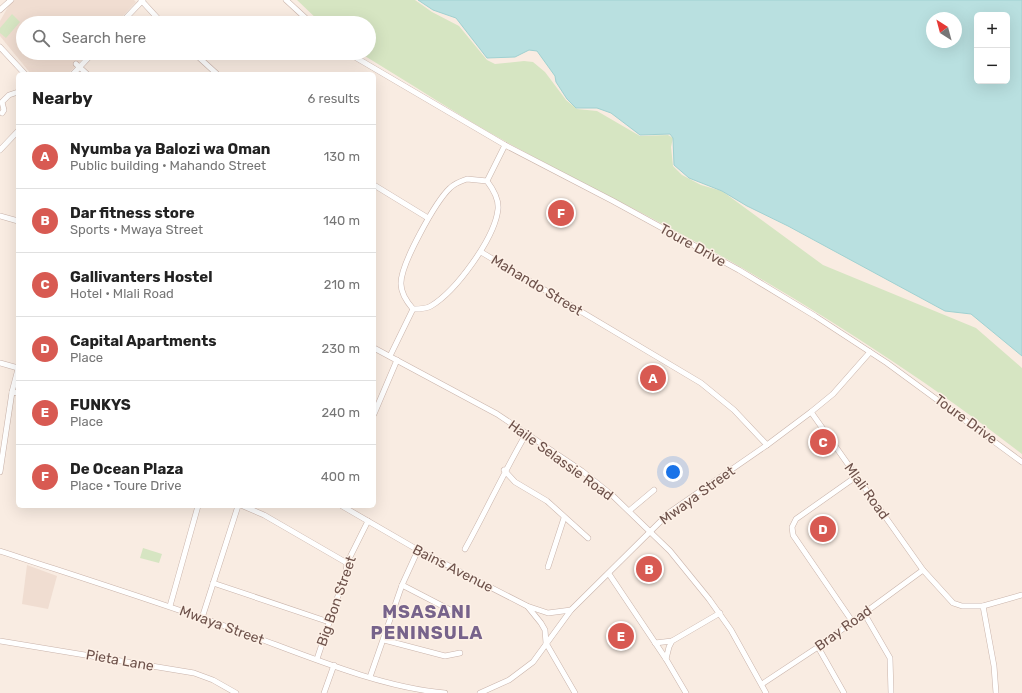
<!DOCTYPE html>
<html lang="en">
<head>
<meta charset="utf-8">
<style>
	:root { --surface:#fff; --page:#f2f2f2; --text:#222; --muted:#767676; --line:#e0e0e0; --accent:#d85a52 }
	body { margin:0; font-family:Rubik,sans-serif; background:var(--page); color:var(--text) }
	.controls { position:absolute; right:12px; top:12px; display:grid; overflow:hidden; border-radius:6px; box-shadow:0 4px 16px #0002 }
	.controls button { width:36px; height:36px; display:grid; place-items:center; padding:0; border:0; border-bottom:1px solid var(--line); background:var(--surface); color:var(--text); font:20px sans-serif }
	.compass { position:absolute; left:926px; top:12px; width:36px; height:36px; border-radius:50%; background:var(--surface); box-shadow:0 4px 16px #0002; rotate:324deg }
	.you { position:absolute; left:673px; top:472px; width:14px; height:14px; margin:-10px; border:3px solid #fff; border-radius:50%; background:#1a73e8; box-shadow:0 0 0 6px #1a73e833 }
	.badge { display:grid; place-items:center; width:26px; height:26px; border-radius:50%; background:var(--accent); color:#fff; font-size:13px; font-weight:700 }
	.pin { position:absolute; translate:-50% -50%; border:2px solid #fff; box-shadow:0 1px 4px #0006 }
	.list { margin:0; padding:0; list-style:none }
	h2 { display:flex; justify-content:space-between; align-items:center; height:52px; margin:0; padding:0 16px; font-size:17px }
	h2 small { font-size:13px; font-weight:400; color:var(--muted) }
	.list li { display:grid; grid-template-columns:26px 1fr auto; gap:12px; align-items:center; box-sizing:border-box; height:64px; padding:0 16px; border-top:1px solid var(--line) }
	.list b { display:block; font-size:15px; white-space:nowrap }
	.list p { margin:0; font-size:13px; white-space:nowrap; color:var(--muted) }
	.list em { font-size:13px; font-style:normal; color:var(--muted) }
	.icon { flex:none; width:22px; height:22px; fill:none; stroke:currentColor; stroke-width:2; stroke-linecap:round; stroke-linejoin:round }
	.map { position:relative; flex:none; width:1022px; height:693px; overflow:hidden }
	.search { position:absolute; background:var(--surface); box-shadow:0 4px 16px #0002; left:16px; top:16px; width:360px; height:44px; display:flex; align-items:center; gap:10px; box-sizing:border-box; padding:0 14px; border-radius:22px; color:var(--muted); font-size:15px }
	.panel { position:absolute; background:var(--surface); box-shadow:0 4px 16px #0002; left:16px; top:72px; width:360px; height:436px; border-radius:6px }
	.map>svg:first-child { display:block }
	.residential { fill:#f0ddd1 }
	.green { fill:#d6e5c2 }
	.water { fill:#b9e0e0; stroke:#a0d1d1; fill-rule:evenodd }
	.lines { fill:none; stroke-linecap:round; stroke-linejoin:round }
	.minor-casing { stroke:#c9b3aa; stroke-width:6 }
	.minor { stroke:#fff; stroke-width:5 }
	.labels { text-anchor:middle; stroke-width:3; stroke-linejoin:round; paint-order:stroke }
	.street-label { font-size:14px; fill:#6e524b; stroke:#fdf1e7 }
	.district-label { font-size:18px; font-weight:bold; letter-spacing:1px; fill:#77638b; stroke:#fdf1e7 }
</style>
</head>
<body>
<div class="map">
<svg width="1022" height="693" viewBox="0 0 1022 693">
	<rect width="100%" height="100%" fill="#f9ece2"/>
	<g class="residential">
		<path d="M12,0H134L136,2L116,23H23V53H88L68,74H31L0,36V21Z"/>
		<path d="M27,565L57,576L48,609L22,604Z"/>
	</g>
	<g class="green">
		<path d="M297,0H415L432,12L459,26L487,60L495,64L524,61L533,62L545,72L566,100L577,109L597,111L640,136L668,135L673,138L671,147L673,166L682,175L701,185L722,191L823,265L976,328L1022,368V454C926,380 822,313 716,253C648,215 578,181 510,144C459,116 410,83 360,53H369V23H321Z"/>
		<path d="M12,14L20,22L6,38L0,33V28Z"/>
		<path d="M143,548L162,554L159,563L140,558Z"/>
	</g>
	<path class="water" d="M418,0H1022V356L971,314L945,311L788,226L747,206L722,191L689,178L674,165L673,138L670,134L640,135L611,113L597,108H576L567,99L556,82L555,76L537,51L529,50L515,57L487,58L456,18L433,10ZM977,15H1007V81H977ZM932,18H956V42H932Z"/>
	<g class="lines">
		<defs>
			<g id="minor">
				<path d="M141,0L162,23"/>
				<path d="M286,0L311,23"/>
				<path d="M0,10L11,0"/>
				<path d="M121,23L143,0"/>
				<path d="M0,47L25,74"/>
				<path d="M194,53L217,74"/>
				<path d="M348,53L505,145L613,201L739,270L815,316L887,363L1022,462"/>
				<path d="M76,64L87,74"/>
				<path d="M73,74L93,53"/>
				<path d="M2,113L4,110L2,102L9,95L18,92"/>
				<path d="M0,150L18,131"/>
				<path d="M467,179L487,181C493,189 499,199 498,209C495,238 456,291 431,306C426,309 419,309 413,309C407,302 401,293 401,284C400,265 436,201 450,188C455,183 461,181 467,179Z"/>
				<path d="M487,181L505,145"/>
				<path d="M374,185L428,218"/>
				<path d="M0,216L18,221"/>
				<path d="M481,252L701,383L734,410L767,445"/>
				<path d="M374,348L497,414L582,471L613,496L670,551L709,599L731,630L766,693"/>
				<path d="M390,356L413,309"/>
				<path d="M0,363L18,368"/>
				<path d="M12,392L18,393"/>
				<path d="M811,412L923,570L953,603L962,606H983L1022,595"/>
				<path d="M374,414L397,360"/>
				<path d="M504,470L515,482L547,501L588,538"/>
				<path d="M0,472L12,392L18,369"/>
				<path d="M243,506L264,515L347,563"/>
				<path d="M342,506L418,550L527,606L548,613L571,610"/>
				<path d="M629,511L654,490"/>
				<path d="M465,549C486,511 504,472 526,434"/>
				<path d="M0,551C79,577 158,602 236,630C300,653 377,687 445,693"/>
				<path d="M548,567L564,518"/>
				<path d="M609,574L666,659L686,693"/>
				<path d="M213,583L329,622"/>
				<path d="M402,585L458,614"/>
				<path d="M170,606L198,506"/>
				<path d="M983,606L994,666L996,693"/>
				<path d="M528,607L541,623L545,630L546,643L575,693"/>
				<path d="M864,613L890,658L891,693"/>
				<path d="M202,618L238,506"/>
				<path d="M852,621L793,535L792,527L796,519L857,476"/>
				<path d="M384,640L445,656L460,653"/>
				<path d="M0,641L194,673L213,680L236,693"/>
				<path d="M655,643L672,641L720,613"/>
				<path d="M818,647L844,693"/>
				<path d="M317,659L346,572L347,563L368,521"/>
				<path d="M666,659L669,647L672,641"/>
				<path d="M370,677L402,585L418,550"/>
				<path d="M762,684L818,647L923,570"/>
				<path d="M324,693L334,665"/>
				<path d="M480,693L509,680L533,662L571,610L670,512L767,445L811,412L833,394L870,352"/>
			</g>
		</defs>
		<use href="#minor" class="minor-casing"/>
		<use href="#minor" class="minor"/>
	</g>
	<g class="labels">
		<g class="street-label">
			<text transform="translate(693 245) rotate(29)" y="5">Toure Drive</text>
			<text transform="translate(537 285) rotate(31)" y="5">Mahando Street</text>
			<text transform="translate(966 419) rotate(36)" y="5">Toure Drive</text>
			<text transform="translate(561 460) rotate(36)" y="5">Haile Selassie Road</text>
			<text transform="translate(867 491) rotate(54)" y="5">Mlali Road</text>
			<text transform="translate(697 495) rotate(-36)" y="5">Mwaya Street</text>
			<text transform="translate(453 568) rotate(27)" y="5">Bains Avenue</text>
			<text transform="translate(336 601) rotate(-71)" y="5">Big Bon Street</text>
			<text transform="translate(222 625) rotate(20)" y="5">Mwaya Street</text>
			<text transform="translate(843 628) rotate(-36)" y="5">Bray Road</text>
			<text transform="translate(120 660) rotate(10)" y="5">Pieta Lane</text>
		</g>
		<g class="district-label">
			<text x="427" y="618">MSASANI<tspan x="427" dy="21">PENINSULA</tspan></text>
		</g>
	</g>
</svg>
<div class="controls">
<button>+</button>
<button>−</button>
</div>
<svg class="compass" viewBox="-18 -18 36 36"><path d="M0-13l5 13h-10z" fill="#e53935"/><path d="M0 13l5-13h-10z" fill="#767676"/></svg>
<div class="you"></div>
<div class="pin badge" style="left:653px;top:378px">A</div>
<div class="pin badge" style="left:649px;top:569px">B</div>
<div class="pin badge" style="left:823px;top:442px">C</div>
<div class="pin badge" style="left:823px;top:529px">D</div>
<div class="pin badge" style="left:621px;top:636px">E</div>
<div class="pin badge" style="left:561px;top:213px">F</div>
<div class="search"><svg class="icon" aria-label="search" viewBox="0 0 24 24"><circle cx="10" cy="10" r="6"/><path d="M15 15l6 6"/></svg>Search here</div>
<section class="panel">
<h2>Nearby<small>6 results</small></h2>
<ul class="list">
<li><span class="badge">A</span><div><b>Nyumba ya Balozi wa Oman</b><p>Public building · Mahando Street</p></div><em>130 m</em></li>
<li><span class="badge">B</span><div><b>Dar fitness store</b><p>Sports · Mwaya Street</p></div><em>140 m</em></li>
<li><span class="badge">C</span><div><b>Gallivanters Hostel</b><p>Hotel · Mlali Road</p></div><em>210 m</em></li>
<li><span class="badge">D</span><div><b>Capital Apartments</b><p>Place</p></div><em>230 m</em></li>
<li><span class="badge">E</span><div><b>FUNKYS</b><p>Place</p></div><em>240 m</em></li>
<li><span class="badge">F</span><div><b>De Ocean Plaza</b><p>Place · Toure Drive</p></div><em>400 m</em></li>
</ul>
</section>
</div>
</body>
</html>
